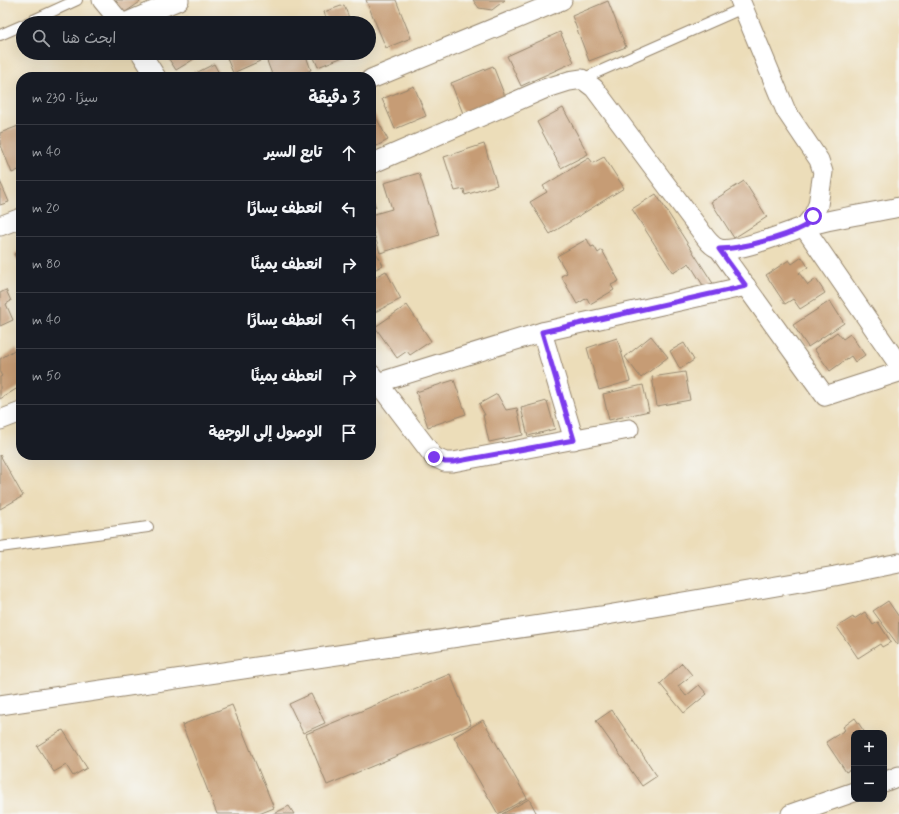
<!DOCTYPE html>
<html lang="ar">
<head>
<meta charset="utf-8">
<style>
	:root { --surface:#171b24; --page:#242831; --text:#f1f3f6; --muted:#9ea1a6; --line:#363941 }
	body { margin:0; font-family:Mynerve,"Playpen Sans Arabic",sans-serif; background:var(--page); color:var(--text); direction:rtl }
	.controls { position:absolute; right:12px; bottom:12px; display:grid; overflow:hidden; border-radius:8px; box-shadow:0 4px 16px #0002 }
	.controls button { width:36px; height:36px; display:grid; place-items:center; padding:0; border:0; border-bottom:1px solid var(--line); background:var(--surface); color:var(--text); font:20px sans-serif }
	.stop { position:absolute; width:12px; height:12px; margin:-9px; border:3px solid #7c3aed; border-radius:50%; background:#fff }
	.stop.end { background:#7c3aed; border-color:#fff; box-shadow:0 1px 4px #0008 }
	.list { margin:0; padding:0; list-style:none }
	h2 { display:flex; justify-content:space-between; align-items:center; height:52px; margin:0; padding:0 16px; font-size:17px }
	h2 small { font-size:13px; font-weight:400; color:var(--muted) }
	.list li { display:grid; grid-template-columns:26px 1fr auto; gap:12px; align-items:center; box-sizing:border-box; height:56px; padding:0 16px; border-top:1px solid var(--line) }
	.list b { display:block; font-size:15px; white-space:nowrap }
	.list em { font-size:13px; font-style:normal; color:var(--muted) }
	.icon { flex:none; width:22px; height:22px; fill:none; stroke:currentColor; stroke-width:2; stroke-linecap:round; stroke-linejoin:round }
	.map { position:relative; flex:none; width:899px; height:814px; overflow:hidden; direction:ltr }
	.search { position:absolute; background:var(--surface); box-shadow:0 4px 16px #0002; left:16px; top:16px; width:360px; height:44px; display:flex; align-items:center; gap:10px; box-sizing:border-box; padding:0 14px; border-radius:22px; color:var(--muted); font-size:15px }
	.panel { position:absolute; background:var(--surface); box-shadow:0 4px 16px #0002; left:16px; top:72px; width:360px; height:388px; border-radius:16px; direction:rtl }
	.map>svg:first-child { display:block }
	.building { fill:#c69c75 }
	.lines { fill:none; stroke-linecap:round; stroke-linejoin:round }
	.service-casing { stroke:#94846c; stroke-width:12 }
	.minor-casing { stroke:#94846c; stroke-width:21 }
	.service { stroke:#fff; stroke-width:10 }
	.minor { stroke:#fff; stroke-width:19 }
	.route { stroke:#7c3aed; stroke-width:5 }
</style>
</head>
<body>
<div class="map">
<svg width="899" height="814" viewBox="0 0 899 814">
	<rect width="100%" height="100%" fill="#f6f6f2"/>
	<filter id="ink" filterUnits="userSpaceOnUse"><feTurbulence type="fractalNoise" baseFrequency=".025" numOctaves="2"/><feDisplacementMap in="SourceGraphic" scale="8" xChannelSelector="R" yChannelSelector="G"/><feConvolveMatrix kernelMatrix="1 2 1 2 8 2 1 2 1" color-interpolation-filters="sRGB"/></filter>
	<filter id="wash" filterUnits="userSpaceOnUse"><feTurbulence type="fractalNoise" baseFrequency=".012" numOctaves="4" result="noise"/><feDisplacementMap in="SourceGraphic" scale="16" xChannelSelector="R" yChannelSelector="G"/><feGaussianBlur stdDeviation="0.9" result="paint"/><feColorMatrix in="noise" values="0 0 0 0 0 0 0 0 0 0 0 0 0 0 0 0 0 1.4 0 .05"/><feComposite in="paint" operator="in"/></filter>
	<g filter="url(#wash)">
		<rect width="100%" height="100%" fill="#ecddb9"/>
		<g id="blocks">
			<g class="building">
				<path d="M115,0H139L140,2L124,13Z"/>
				<path d="M366,0H396L411,38L386,48Z"/>
				<path d="M473,0H505L492,10L479,8Z"/>
				<path d="M608,1L626,47L589,61L572,16Z"/>
				<path d="M344,5L351,23H321L327,21L324,12Z"/>
				<path d="M188,15L192,21L199,17L203,23H175Z"/>
				<path d="M560,32L574,62L521,86L507,56Z"/>
				<path d="M165,53H204L176,70Z"/>
				<path d="M235,53H256L260,61L233,73L226,56Z"/>
				<path d="M264,53H305L311,70L291,77H273Z"/>
				<path d="M312,53H353L318,67Z"/>
				<path d="M214,64L221,77H188Z"/>
				<path d="M493,66L506,99L464,116L451,83Z"/>
				<path d="M414,86L426,116L395,129L382,99Z"/>
				<path d="M371,108L388,140L371,149Z"/>
				<path d="M563,108L588,154L561,168L537,122Z"/>
				<path d="M21,125V169L12,173L0,143V133Z"/>
				<path d="M484,144L497,185L465,195L464,189L455,191L444,157Z"/>
				<path d="M604,157L624,188L550,234L530,202L547,192L543,186L589,158L593,163Z"/>
				<path d="M419,173L439,235L380,253L371,224V215L392,209L384,183Z"/>
				<path d="M0,181L9,202L0,205Z"/>
				<path d="M744,181L767,217L734,238L711,202Z"/>
				<path d="M656,194L714,285L706,290L689,263L673,273L632,209Z"/>
				<path d="M371,195L376,207L371,210Z"/>
				<path d="M587,239L591,247L594,246L598,253L602,250L619,281L611,285L614,290L590,304L587,298L577,304L561,276L567,273L557,256Z"/>
				<path d="M371,244L383,265L374,270L371,264Z"/>
				<path d="M21,250V267L14,254Z"/>
				<path d="M802,257L808,267L799,273L808,285L816,279L825,293L800,309L793,299L785,304L766,275L789,260L792,264Z"/>
				<path d="M386,271L401,299L371,314V279Z"/>
				<path d="M6,290L11,301L6,304L13,320L0,326V293Z"/>
				<path d="M830,301L844,323L808,347L793,325Z"/>
				<path d="M407,305L431,341L410,355L407,351L397,358L375,327Z"/>
				<path d="M837,332L843,339L850,334L865,355L855,362L851,356L830,371L814,349Z"/>
				<path d="M651,336L668,357L641,378L625,357Z"/>
				<path d="M617,338L630,381L599,390L587,348Z"/>
				<path d="M684,343L694,360L680,369L670,351Z"/>
				<path d="M16,349L21,357V386L0,399V377L2,376L0,373V359Z"/>
				<path d="M685,372L690,400L657,406L652,377Z"/>
				<path d="M454,380L466,414L428,427L416,392Z"/>
				<path d="M643,385L649,411L609,420L603,394Z"/>
				<path d="M497,394L506,410L517,408L523,435L489,442L483,415H485L479,404Z"/>
				<path d="M547,401L555,429L528,436L521,408Z"/>
				<path d="M0,455L23,496L0,509Z"/>
				<path d="M888,601L899,617L898,645L873,611Z"/>
				<path d="M865,612L873,625L878,622L891,642L882,647L880,644L858,658L837,627L853,617L854,619Z"/>
				<path d="M682,663L692,675L678,686L686,696L699,685L707,694L684,713L660,684Z"/>
				<path d="M450,674L471,725L327,785L306,734Z"/>
				<path d="M311,694L325,723L303,733L289,704Z"/>
				<path d="M232,705L274,808L259,814H217L182,725Z"/>
				<path d="M612,710L657,776L642,786L596,721Z"/>
				<path d="M855,718L865,733H854V767L846,772L826,742L845,730L843,727Z"/>
				<path d="M483,720L527,798L498,814L454,737Z"/>
				<path d="M63,730L87,768L73,776L66,765L54,772L37,746Z"/>
				<path d="M529,799L537,814H502Z"/>
				<path d="M289,806L294,814H273Z"/>
			</g>
		</g>
	</g>
	<g filter="url(#ink)">
		<use href="#blocks" fill-opacity="0" stroke="#94846c" stroke-width="1"/>
		<g class="lines">
			<defs>
				<g id="service">
					<path d="M27,23L77,0"/>
					<path d="M0,35L23,25"/>
					<path d="M582,79L743,8"/>
					<path d="M0,547L148,527"/>
				</g>
				<g id="minor">
					<path d="M102,0L121,23"/>
					<path d="M740,0L786,111L819,160L823,172L818,205L813,216L804,227"/>
					<path d="M125,23L179,0"/>
					<path d="M141,53L156,77"/>
					<path d="M371,79L562,0"/>
					<path d="M371,164L544,89L569,81L582,79L594,88L700,230C705,237 711,247 720,249C737,253 784,233 803,227C834,218 867,214 899,207"/>
					<path d="M0,226L21,218"/>
					<path d="M804,227L899,365"/>
					<path d="M719,249L825,396L899,372"/>
					<path d="M542,332L574,440"/>
					<path d="M371,374L434,457L445,462H453L629,429"/>
					<path d="M377,383L542,332L746,286"/>
					<path d="M0,420L21,412"/>
					<path d="M0,705L601,616L835,576L899,563"/>
					<path d="M884,782L899,776"/>
					<path d="M791,814L854,792"/>
				</g>
			</defs>
			<use href="#service" class="service-casing"/>
			<use href="#minor" class="minor-casing"/>
			<use href="#service" class="service"/>
			<use href="#minor" class="minor"/>
		</g>
	</g>
	<g class="lines" filter="url(#ink)">
		<path class="route" d="M434,457L445,462H453L574,440L542,332L746,286L719,249C739,249 785,237 803,227C807,225 810,220 813,216"/>
	</g>
</svg>
<div class="controls">
<button>+</button>
<button>−</button>
</div>
<div class="stop" style="left:813px;top:216px"></div>
<div class="stop end" style="left:434px;top:457px"></div>
<div class="search"><svg class="icon" aria-label="search" viewBox="0 0 24 24"><circle cx="10" cy="10" r="6"/><path d="M15 15l6 6"/></svg>ابحث هنا</div>
<section class="panel">
<h2>3 دقيقة<small>سيرًا · 230 m</small></h2>
<ul class="list">
<li><svg class="icon" aria-label="ahead" viewBox="0 0 24 24"><path d="M12 20V5M6 11l6-6 6 6"/></svg><div><b>تابع السير</b></div><em>40 m</em></li>
<li><svg class="icon" aria-label="left" viewBox="0 0 24 24"><path d="M17 20v-9H6M10 6l-5 5 5 5"/></svg><div><b>انعطف يسارًا</b></div><em>20 m</em></li>
<li><svg class="icon" aria-label="right" viewBox="0 0 24 24"><path d="M7 20v-9h11M14 6l5 5-5 5"/></svg><div><b>انعطف يمينًا</b></div><em>80 m</em></li>
<li><svg class="icon" aria-label="left" viewBox="0 0 24 24"><path d="M17 20v-9H6M10 6l-5 5 5 5"/></svg><div><b>انعطف يسارًا</b></div><em>40 m</em></li>
<li><svg class="icon" aria-label="right" viewBox="0 0 24 24"><path d="M7 20v-9h11M14 6l5 5-5 5"/></svg><div><b>انعطف يمينًا</b></div><em>50 m</em></li>
<li><svg class="icon" aria-label="arrive" viewBox="0 0 24 24"><path d="M6 21V4h12l-3 4 3 4H6"/></svg><div><b>الوصول إلى الوجهة</b></div></li>
</ul>
</section>
</div>
</body>
</html>
